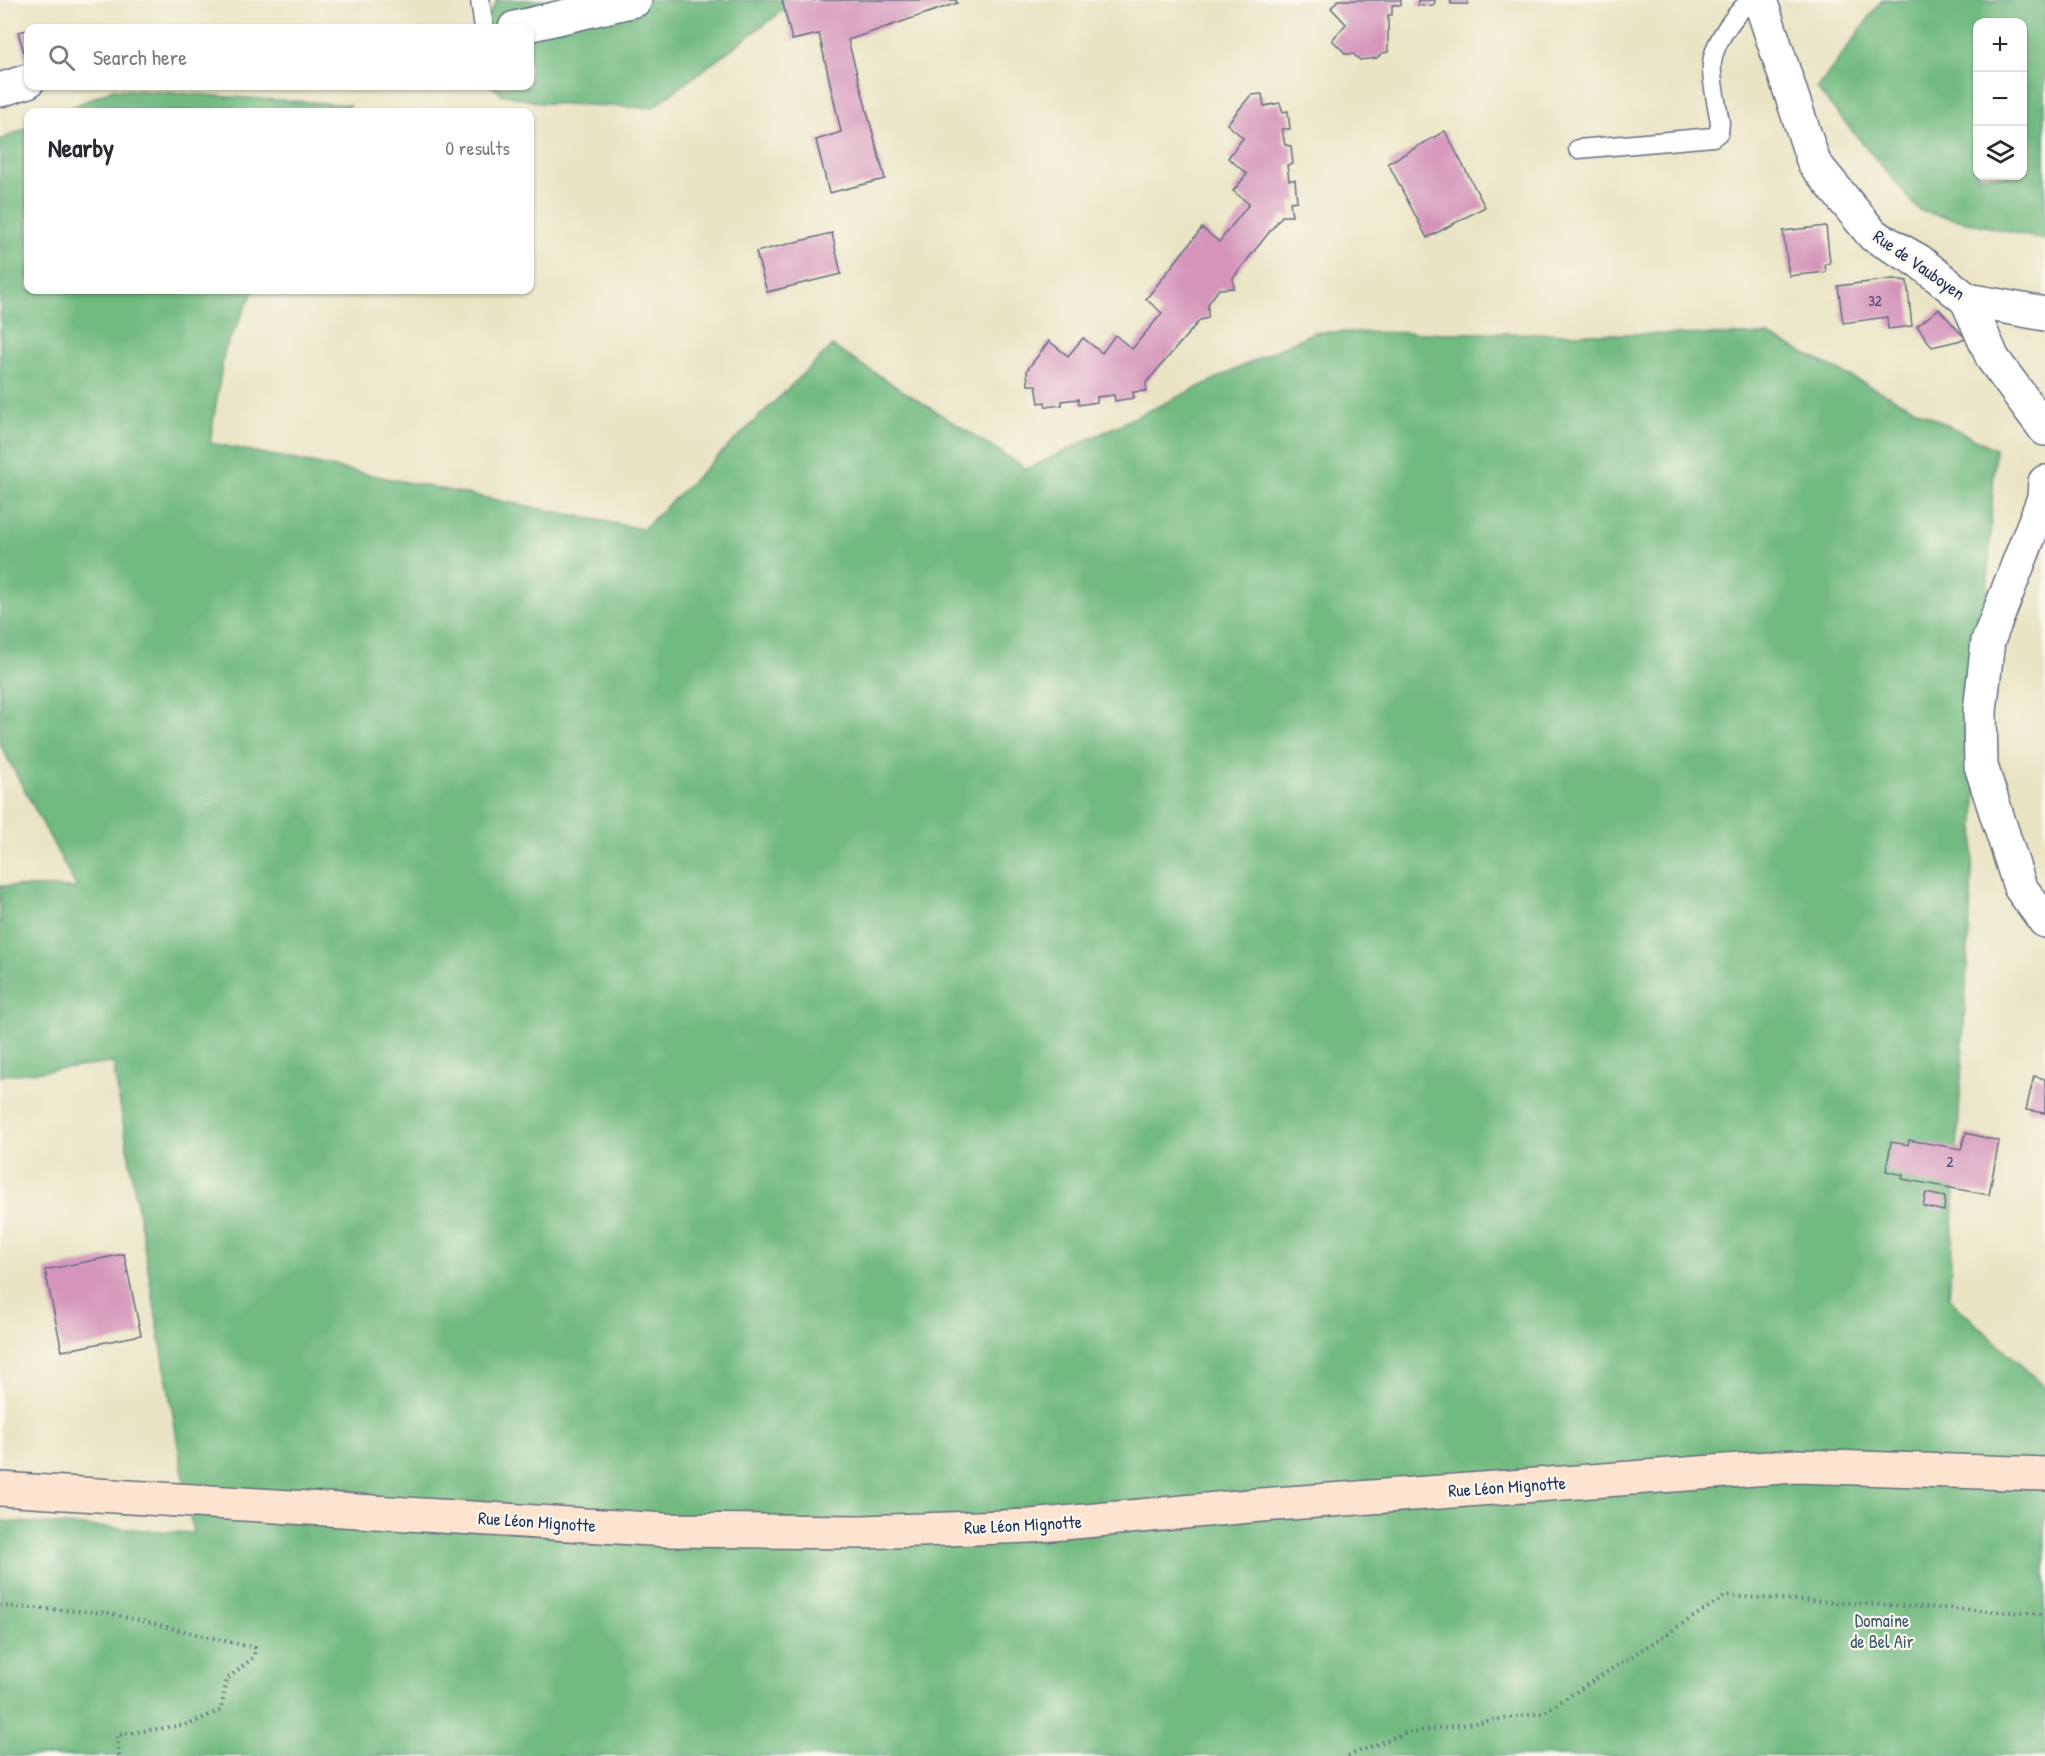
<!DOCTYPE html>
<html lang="en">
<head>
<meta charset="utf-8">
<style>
	:root { --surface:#fff; --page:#f7f7f7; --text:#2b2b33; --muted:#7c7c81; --line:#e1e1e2 }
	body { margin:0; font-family:"Patrick Hand",sans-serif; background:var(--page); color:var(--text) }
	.controls { position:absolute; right:18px; top:18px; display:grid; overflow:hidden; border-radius:12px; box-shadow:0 2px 4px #0004 }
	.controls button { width:54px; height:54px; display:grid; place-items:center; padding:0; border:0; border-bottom:2px solid var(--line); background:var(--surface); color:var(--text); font:30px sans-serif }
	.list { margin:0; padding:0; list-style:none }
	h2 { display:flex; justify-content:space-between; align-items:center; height:78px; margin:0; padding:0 24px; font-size:26px }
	h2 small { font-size:20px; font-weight:400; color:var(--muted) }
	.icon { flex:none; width:33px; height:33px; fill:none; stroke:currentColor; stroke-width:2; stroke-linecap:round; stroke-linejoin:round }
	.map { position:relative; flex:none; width:2045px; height:1756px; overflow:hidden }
	.search { position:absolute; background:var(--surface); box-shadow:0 2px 4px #0004; left:24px; top:24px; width:510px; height:66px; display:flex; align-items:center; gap:15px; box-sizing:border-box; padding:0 21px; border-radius:12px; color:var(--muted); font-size:22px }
	.panel { position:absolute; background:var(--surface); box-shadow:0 2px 4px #0004; left:24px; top:108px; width:510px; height:186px; border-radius:12px }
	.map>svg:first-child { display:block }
	.forest { fill:#71ba80; stroke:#46746f; stroke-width:1.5; fill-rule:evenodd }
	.building { fill:#d595bb }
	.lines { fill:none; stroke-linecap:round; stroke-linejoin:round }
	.service-casing { stroke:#636e82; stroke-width:21 }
	.minor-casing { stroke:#636e82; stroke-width:36 }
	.secondary-casing { stroke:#636e82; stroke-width:36 }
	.path { stroke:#636e82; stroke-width:4; stroke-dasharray:1.5 4.5; stroke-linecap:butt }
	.service { stroke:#fff; stroke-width:18 }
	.minor { stroke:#fff; stroke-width:33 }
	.secondary { stroke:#fde4d1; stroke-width:33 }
	.labels { text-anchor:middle; stroke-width:4.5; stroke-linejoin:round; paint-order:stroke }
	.number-label { font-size:15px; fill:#4a4875 }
	.street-label { font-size:18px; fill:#1b2f5e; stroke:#fbf7ec }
	.park-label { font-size:18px; fill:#375a6c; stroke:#fbf7ec }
</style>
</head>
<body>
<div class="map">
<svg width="2045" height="1756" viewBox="0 0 2045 1756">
	<rect width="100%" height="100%" fill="#fbf7ec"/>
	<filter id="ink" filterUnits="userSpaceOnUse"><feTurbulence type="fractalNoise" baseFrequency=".0167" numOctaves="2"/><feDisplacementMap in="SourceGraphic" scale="12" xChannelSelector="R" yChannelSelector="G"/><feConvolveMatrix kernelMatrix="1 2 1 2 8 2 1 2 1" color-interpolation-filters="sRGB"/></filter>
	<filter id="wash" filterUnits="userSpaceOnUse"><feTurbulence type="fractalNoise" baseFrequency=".008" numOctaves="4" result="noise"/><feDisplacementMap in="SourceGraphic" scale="24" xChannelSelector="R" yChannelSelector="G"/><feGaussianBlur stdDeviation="1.35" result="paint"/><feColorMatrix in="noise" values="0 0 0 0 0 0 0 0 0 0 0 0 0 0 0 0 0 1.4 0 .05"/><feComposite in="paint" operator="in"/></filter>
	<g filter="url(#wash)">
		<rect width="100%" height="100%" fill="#eae4c4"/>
		<g class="forest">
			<path d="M496,0H797L652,108L541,103L501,94L492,86H530V28H478L496,4Z"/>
			<path d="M1882,0H2045V240L1920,211L1817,89ZM2022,22V176H1978V22Z"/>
			<path d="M113,89L350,105L345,112H61Z"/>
			<path d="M28,127V290H254L224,352L210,443L643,529L832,346L1027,469L1314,332L1768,335L1995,449L1949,1299L2045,1387V1756H0V1521L193,1533L113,1063L0,1076V886L77,888L0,744V140Z"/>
		</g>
		<g id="blocks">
			<g class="building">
				<path d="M782,0H956L957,3L848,40L885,179L829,193L816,140L841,132L819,34L792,40Z"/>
				<path d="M1338,0H1401V5H1392V15H1388V52L1382,53L1377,58L1360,60L1353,54H1346L1332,40L1346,24L1331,8Z"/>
				<path d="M1418,0H1435L1434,5L1418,6Z"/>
				<rect x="1451" y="0" width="17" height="4"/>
				<path d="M28,30V59L26,60L18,32Z"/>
				<path d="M1262,94L1264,106L1280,103L1283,112L1288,111L1290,129H1282L1285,145L1291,146L1293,164L1287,165L1289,180H1295L1297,201L1290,202L1292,216H1282L1233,278L1234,288L1219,289L1208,304V318L1200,320L1146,383L1147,391L1133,392L1134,398L1115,401L1114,395L1097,397V402L1079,405L1078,399L1062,401V405L1046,407L1045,402L1039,403L1036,385H1028L1027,370L1049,341L1068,356L1083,338L1102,353L1115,335L1132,349L1162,313L1146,299L1202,228L1219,242L1249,204L1233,191L1247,174L1228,158L1243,138L1227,124L1251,95Z"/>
				<path d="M1445,131L1485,207L1427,238L1388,163Z"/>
				<path d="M1826,226L1830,263L1825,264L1826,272L1789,276L1783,231Z"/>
				<path d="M832,233L841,274L767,292L756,252Z"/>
				<path d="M1893,279L1907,281L1912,326L1888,329L1887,317L1843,323L1838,286Z"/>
				<path d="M1939,309L1966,339L1932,347L1917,326Z"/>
				<path d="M2034,1076L2045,1079V1113L2026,1110Z"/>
				<path d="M1966,1133L1999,1141L1989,1195L1902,1179L1903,1175L1886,1171L1891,1142L1908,1145L1909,1140L1961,1149Z"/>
				<path d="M1926,1193L1945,1197L1944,1211L1923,1206Z"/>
				<path d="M124,1254L141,1335L62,1351L45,1270Z"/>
			</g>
		</g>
	</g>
	<g filter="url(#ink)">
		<use href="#blocks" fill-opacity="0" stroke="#636e82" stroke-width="1.5"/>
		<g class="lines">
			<defs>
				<g id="service">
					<path d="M480,0L484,28"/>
					<path d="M1578,149L1713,137L1719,132L1720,123C1718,109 1710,75 1712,63C1714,41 1735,15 1750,0"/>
				</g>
				<g id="minor">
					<path d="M1760,0L1814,163L1873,235L1919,261L1967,300L2045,314"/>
					<path d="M515,28L635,0"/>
					<path d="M0,90L28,81"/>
					<path d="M1967,300L1993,359L2045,429"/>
					<path d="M2045,482L2044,498L1988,641L1980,711L1981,766L2020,887L2045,921"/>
				</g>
				<path id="secondary" d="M0,1489L666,1530L862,1532L1030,1526L1261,1505L1796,1466L2045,1474"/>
			</defs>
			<use href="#service" class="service-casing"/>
			<use href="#minor" class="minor-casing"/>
			<use href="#secondary" class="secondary-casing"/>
			<g class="path">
				<path d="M0,1606L108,1613L255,1648L254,1657L227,1679L221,1710L190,1724L117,1735L119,1756"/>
				<path d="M1348,1756L1405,1733L1543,1713L1726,1596L2045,1614"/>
			</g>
			<use href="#service" class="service"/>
			<use href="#minor" class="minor"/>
			<use href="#secondary" class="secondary"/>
		</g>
	</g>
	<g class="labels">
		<g class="number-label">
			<text x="1875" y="306">32</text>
			<text x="1950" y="1167">2</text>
		</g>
		<g class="street-label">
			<text transform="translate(1919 265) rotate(35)" y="6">Rue de Vauboyen</text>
			<text transform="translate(1507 1487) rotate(-4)" y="6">Rue Léon Mignotte</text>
			<text transform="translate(537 1522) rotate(4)" y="6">Rue Léon Mignotte</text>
			<text transform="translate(1023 1525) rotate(-3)" y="6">Rue Léon Mignotte</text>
		</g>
		<g class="park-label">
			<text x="1882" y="1627">Domaine<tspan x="1882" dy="21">de Bel Air</tspan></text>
		</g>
	</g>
</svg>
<div class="controls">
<button>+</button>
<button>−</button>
<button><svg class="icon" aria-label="layers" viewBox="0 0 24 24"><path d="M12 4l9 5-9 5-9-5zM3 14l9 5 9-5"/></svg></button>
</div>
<div class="search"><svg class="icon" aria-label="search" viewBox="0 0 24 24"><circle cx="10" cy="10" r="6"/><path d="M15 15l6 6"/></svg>Search here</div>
<section class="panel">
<h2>Nearby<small>0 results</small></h2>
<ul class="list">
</ul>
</section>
</div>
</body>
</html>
